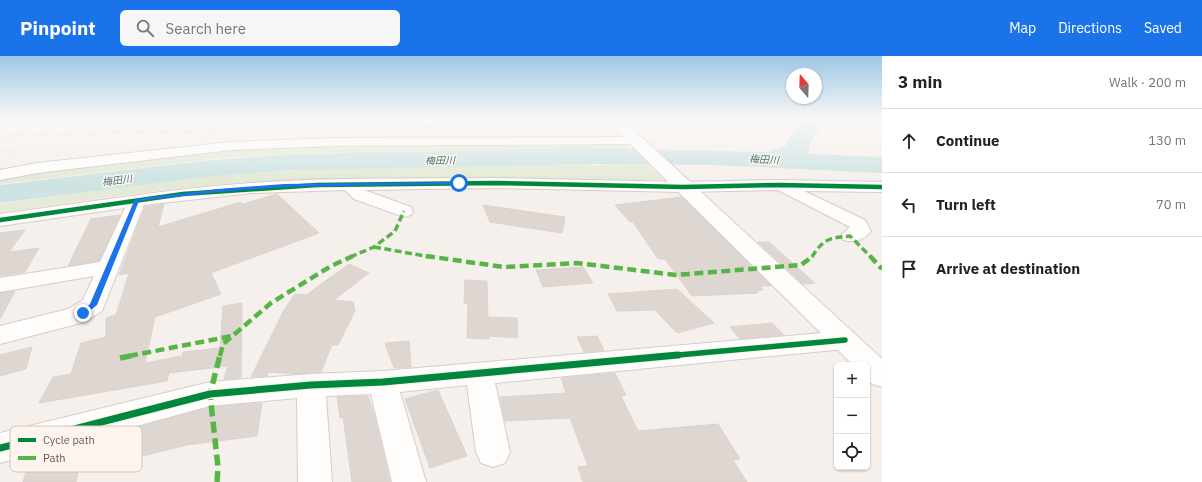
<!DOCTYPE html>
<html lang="en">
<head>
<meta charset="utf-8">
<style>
	:root { --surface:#fff; --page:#f6f6f6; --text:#222; --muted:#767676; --line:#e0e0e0; --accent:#1a73e8 }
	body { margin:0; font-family:"IBM Plex Sans","Noto Sans JP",sans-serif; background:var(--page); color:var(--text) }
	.controls { position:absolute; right:12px; bottom:12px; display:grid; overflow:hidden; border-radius:6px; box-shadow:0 1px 3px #0004 }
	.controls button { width:36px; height:36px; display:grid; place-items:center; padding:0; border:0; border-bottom:1px solid var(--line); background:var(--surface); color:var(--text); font:20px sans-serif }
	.compass { position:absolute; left:786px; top:12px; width:36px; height:36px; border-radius:50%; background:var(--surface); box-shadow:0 1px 3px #0004; rotate:341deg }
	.stop { position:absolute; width:12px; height:12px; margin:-9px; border:3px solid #1a73e8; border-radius:50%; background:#fff }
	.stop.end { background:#1a73e8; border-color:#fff; box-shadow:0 1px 4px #0008 }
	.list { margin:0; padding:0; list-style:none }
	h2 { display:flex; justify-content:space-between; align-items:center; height:52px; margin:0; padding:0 16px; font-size:17px }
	h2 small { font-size:13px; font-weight:400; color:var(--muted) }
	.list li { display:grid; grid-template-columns:26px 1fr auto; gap:12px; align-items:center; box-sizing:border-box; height:64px; padding:0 16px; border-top:1px solid var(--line) }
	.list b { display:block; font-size:15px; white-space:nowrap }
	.list em { font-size:13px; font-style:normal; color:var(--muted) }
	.icon { flex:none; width:22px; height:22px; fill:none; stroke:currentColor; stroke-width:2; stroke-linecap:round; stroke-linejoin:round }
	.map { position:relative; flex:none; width:882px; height:426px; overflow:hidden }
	header { display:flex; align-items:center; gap:24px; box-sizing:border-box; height:56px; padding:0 20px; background:var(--accent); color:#fff }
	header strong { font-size:19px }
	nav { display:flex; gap:22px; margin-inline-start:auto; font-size:14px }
	.search { width:280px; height:36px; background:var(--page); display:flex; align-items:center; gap:10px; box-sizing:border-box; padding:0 14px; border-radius:6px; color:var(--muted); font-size:15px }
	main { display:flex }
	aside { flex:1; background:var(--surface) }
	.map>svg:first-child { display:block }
	.green { fill:#e4ead7 }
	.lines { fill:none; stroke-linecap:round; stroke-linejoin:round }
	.river { fill:#cee4e3; fill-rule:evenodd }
	.building { fill:#ded6d1; stroke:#ddd3ce }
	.minor-casing { stroke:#d4cdc9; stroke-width:2 }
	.tertiary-casing { stroke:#d4cdc9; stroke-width:2 }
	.path { stroke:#d6cfcb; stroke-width:1.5; stroke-dasharray:0.5 2; stroke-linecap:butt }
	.minor { fill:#fefdfc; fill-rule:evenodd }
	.tertiary { fill:#fefdfc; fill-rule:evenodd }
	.rail-casing { stroke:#e4e2e4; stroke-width:3 }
	.rail { stroke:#fdf5ed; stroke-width:2; stroke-dasharray:6; stroke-linecap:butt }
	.quiet-far2 { stroke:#59b447; stroke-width:3.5; stroke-dasharray:7 3.5; stroke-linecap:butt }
	.quiet-far1 { stroke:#59b447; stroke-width:4.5; stroke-dasharray:9 4.5; stroke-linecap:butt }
	.quiet { stroke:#59b447; stroke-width:5.5; stroke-dasharray:11 5.5; stroke-linecap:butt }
	.cycleway-far2-casing { stroke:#fdf5ed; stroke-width:6 }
	.cycleway-far1-casing { stroke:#fdf5ed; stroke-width:8 }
	.cycleway-casing { stroke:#fdf5ed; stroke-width:10 }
	.cycleway-far2 { stroke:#00873e; stroke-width:4.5 }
	.cycleway-far1 { stroke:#00873e; stroke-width:5.5 }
	.cycleway { stroke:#00873e; stroke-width:7 }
	.route { fill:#1a73e8 }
	.labels { text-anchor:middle; stroke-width:3; stroke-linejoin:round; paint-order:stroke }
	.far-water-label { font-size:10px; font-style:italic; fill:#487779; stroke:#fdf5ed }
	.key { fill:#fdf5ed; stroke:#d2c6be; stroke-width:1 }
	.key-label { font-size:11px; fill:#6f574f }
</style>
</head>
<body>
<header>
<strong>Pinpoint</strong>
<div class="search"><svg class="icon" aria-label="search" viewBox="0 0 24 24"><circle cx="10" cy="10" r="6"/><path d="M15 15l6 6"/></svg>Search here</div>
<nav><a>Map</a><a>Directions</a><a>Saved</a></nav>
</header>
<main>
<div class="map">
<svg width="882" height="426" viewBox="0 0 882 426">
	<rect width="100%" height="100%" fill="#f5f0eb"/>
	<g class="green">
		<path d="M627,88L632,95L295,97L212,103L0,128V121L232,93L335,89Z"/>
		<path d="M569,109H648L663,124C524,124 384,119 245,127C163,132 81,145 0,157V148C67,139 134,128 201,121C323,109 446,110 569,109Z"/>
	</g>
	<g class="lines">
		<path class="river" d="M803,63H826L811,85L808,98L882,101V117L715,109L594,108L293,114L203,121L0,147V129L203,105L293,98L594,92L765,96L786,90L787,85Z"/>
	</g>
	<g class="building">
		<path d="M277,138L319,177L211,217L221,238L155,261L145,307L182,300L183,296L220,292L223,250L242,247L241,322L224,323L228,310L169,317L167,325L39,347L53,321L71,318L81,287L106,281V262L116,259L129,217L119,219L145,151L164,148L158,171L241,146L243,148Z"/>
		<path d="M682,141L771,230H760L763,234L756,235L758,237L692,240L665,203H658L633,166H630L615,149Z"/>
		<path d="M483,149L565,161L562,177L490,166Z"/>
		<path d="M120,159L99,205L68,210L91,163Z"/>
		<path d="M25,174L9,196L39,192L25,216L0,220V177Z"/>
		<path d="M758,186H769L815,227L803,228Z"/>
		<path d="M349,208L369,217L334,244L353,246L355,255L338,289H332L321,316L295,318L268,316L267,320L251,321L284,254L295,238L306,239Z"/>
		<path d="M583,211L593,227L543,231L536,214Z"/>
		<path d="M465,224L487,225L488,261L517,262L518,282L489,280V283L467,282L468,248L464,247Z"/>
		<path d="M677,233L714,267L677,277L655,254L617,255L608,238Z"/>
		<path d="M15,235L0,263V237Z"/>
		<path d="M772,267L784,279L740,283L730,271Z"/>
		<path d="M597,280L604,294L584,296L577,281Z"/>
		<path d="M409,285L411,311L394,312L385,287Z"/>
		<path d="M32,291L26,313L0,320V299Z"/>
		<path d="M615,317L626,339L621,340L638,375L718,368L740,403L733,404L747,426H583L578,411L588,410L570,362L505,365L500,341L566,337L561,322Z"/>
		<path d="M438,334L467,400L430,412L405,343Z"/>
		<path d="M368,340L374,358L390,426H352L343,361L340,362L337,341Z"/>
		<path d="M262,347L257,380L187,389L122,405L128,374L210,351Z"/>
		<path d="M82,395L76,426H23L27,412Z"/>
	</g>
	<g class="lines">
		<defs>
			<g id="minor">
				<path d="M635,81L640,82L642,85L640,88L334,90L231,94L37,117L0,124V114L37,107L231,86L334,82Z"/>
				<path d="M496,122L683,126L779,124L882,126V136L804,135L865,164L871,175C865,184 853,187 843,184L840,180L850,171L778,134L683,136L496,132L364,134L411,151L413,155L411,159L404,161L354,143L345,134L252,137L144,149L102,255L85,266L0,288V270L68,253L83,244L94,220L0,236V222L100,206L125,152L0,170V158C84,147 167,133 252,127C333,121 414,123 496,122Z"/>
				<path d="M845,275L854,277L858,284L854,291L845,293L495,327L510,396L505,407L493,411L481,407L476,396L467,329L400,336L426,426H392L371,338L326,340L332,426H298L297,342L210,350L0,407V377L210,326L311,318L383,315Z"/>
			</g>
			<path id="tertiary" d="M608,63H622L882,303V331L872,328L867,323V309H853L634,92Z"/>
		</defs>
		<use href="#minor" class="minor-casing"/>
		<use href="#tertiary" class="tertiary-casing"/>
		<path class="path" d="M0,93L15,94L11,101"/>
		<use href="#minor" class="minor"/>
		<use href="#tertiary" class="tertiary"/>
		<defs>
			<path id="rail" d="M0,79L826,63"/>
		</defs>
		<use href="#rail" class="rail-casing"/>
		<use href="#rail" class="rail"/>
		<g class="quiet-far2">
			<path d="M374,191L431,201"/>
			<path d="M350,201L374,191L395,175L404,155"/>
			<path d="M812,201C823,183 829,182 850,180L871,201"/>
		</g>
		<g class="quiet-far1">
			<path d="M426,200L504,211L577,207L676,219L801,209L813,200"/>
			<path d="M870,200L882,213"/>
			<path d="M129,300L232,280"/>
			<path d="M220,300L223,288L271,247L331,210L353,200"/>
		</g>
		<g class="quiet">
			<path d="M120,302L135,299"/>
			<path d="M217,426L218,411L210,338L220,299"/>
		</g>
		<defs>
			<path id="cycleway-far2" d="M0,164L183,138L317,129L496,127L683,131L779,129L882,131"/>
			<path id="cycleway-far1" d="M667,300L845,284"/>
			<path id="cycleway" d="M0,392L210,338L311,329L383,326L678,299"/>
		</defs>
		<use href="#cycleway-far2" class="cycleway-far2-casing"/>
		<use href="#cycleway-far1" class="cycleway-far1-casing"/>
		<use href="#cycleway" class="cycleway-casing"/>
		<use href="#cycleway-far2" class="cycleway-far2"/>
		<use href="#cycleway-far1" class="cycleway-far1"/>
		<use href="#cycleway" class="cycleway"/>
	</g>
	<linearGradient id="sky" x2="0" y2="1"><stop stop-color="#9dc7e6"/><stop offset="0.51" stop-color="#faf8f6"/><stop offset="1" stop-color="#faf8f6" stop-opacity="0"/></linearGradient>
	<rect width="882" height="123" fill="url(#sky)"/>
	<path class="route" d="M459,126L461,128L284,131L218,136L139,145L97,249L86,258L80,257L90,248L135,143L218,133L284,128Z"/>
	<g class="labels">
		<g class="far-water-label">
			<text transform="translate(764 103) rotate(3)" y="4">梅田川</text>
			<text transform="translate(440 104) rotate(-1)" y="4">梅田川</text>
			<text transform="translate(117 124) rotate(-7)" y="4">梅田川</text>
		</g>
	</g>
	<rect x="10" y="370" width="132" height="46" rx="6" class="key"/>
	<rect x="18" y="382" width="18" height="4" fill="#00873e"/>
	<rect x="18" y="400" width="18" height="4" fill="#59b447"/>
	<g class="key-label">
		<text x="43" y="388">Cycle path</text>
		<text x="43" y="406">Path</text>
	</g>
</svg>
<div class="controls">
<button>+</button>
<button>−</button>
<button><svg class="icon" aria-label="locate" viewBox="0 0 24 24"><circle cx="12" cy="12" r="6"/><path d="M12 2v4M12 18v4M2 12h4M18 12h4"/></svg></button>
</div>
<svg class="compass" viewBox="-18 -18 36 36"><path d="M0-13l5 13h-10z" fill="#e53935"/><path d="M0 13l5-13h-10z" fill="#767676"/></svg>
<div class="stop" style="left:459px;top:127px"></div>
<div class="stop end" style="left:83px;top:257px"></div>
</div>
<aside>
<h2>3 min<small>Walk · 200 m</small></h2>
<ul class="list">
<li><svg class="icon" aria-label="ahead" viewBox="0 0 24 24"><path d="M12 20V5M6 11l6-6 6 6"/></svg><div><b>Continue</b></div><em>130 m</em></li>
<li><svg class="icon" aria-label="left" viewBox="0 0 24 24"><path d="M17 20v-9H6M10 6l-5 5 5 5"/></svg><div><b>Turn left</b></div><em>70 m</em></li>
<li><svg class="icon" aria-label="arrive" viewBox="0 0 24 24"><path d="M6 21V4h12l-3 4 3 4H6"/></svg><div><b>Arrive at destination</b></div></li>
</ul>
</aside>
</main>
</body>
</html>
